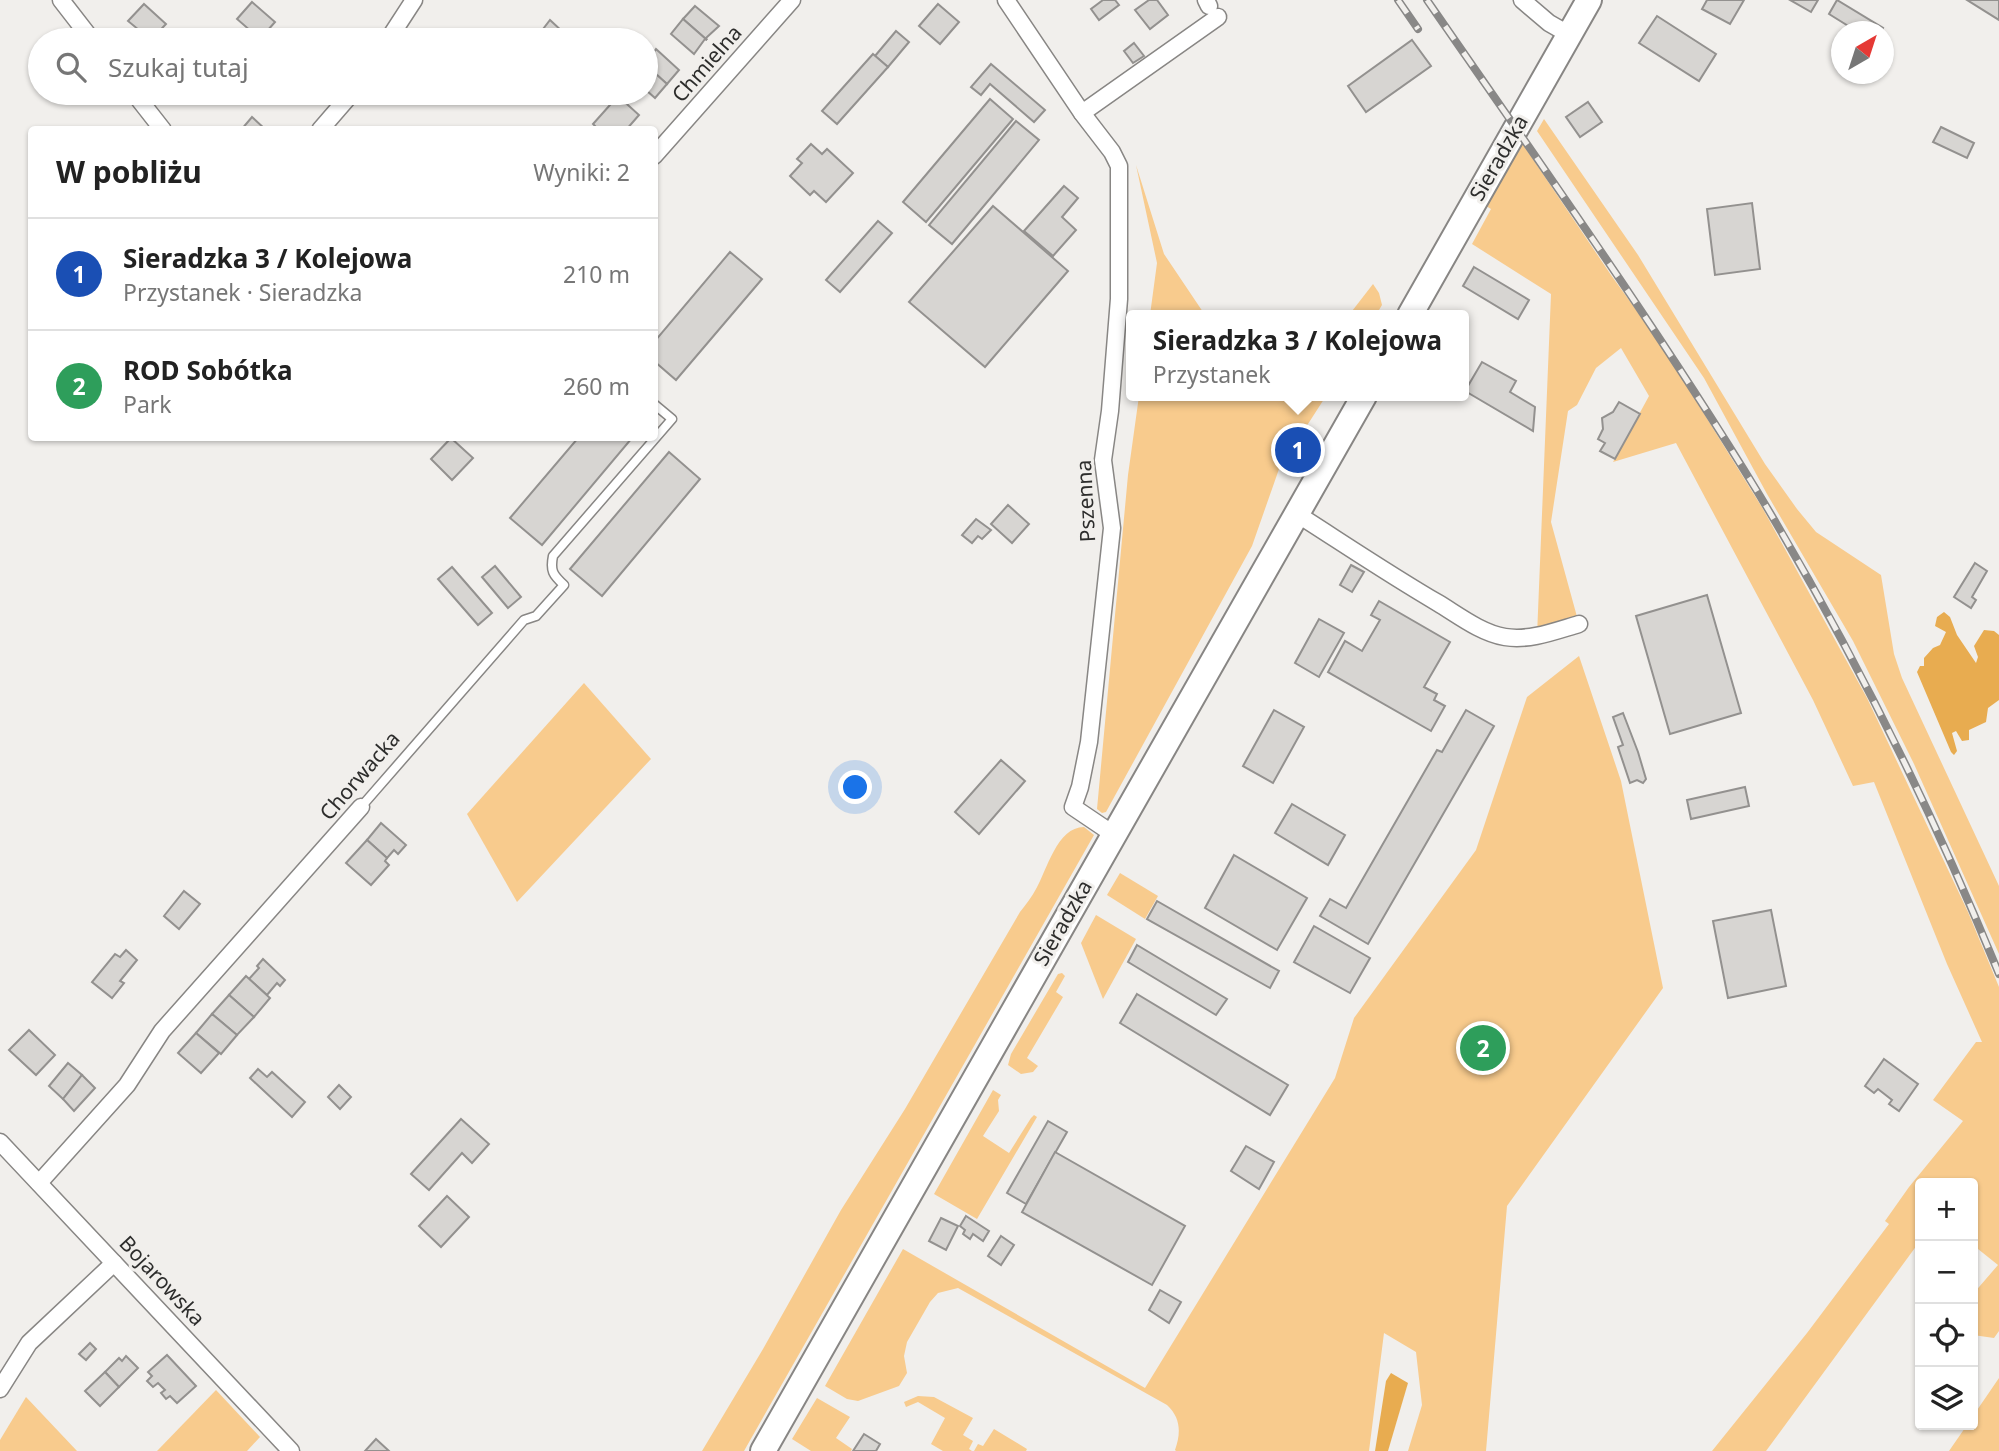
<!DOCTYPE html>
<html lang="pl">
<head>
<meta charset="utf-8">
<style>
	:root { --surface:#fff; --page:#f6f6f6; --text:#222; --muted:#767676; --line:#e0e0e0; --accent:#7d6a01 }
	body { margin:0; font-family:"Noto Sans",sans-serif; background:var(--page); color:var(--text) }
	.controls { position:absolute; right:21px; bottom:21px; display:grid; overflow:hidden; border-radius:7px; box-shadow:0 2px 5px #0004 }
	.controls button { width:63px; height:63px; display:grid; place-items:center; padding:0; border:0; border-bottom:2px solid var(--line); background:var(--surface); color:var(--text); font:35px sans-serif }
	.compass { position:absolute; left:1831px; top:21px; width:63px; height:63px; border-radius:50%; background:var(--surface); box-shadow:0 2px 5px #0004; rotate:39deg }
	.you { position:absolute; left:856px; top:788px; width:24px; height:24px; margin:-18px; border:5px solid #fff; border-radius:50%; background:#1a73e8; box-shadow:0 0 0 10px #1a73e833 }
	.badge { display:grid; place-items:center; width:46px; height:46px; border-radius:50%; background:var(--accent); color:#fff; font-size:23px; font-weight:700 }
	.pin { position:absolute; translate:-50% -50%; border:4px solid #fff; box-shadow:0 2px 7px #0006 }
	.popup { position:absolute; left:1126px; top:310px; width:343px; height:91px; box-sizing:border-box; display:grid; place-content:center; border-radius:7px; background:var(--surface); filter:drop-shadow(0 2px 5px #0005); font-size:23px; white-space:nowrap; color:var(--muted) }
	.popup b { font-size:26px; color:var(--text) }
	.popup::after { content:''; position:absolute; left:50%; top:100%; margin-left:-14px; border:14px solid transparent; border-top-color:var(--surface) }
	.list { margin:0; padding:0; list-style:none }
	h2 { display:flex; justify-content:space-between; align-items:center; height:91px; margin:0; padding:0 28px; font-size:30px }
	h2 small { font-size:23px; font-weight:400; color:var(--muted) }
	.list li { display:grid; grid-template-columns:46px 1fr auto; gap:21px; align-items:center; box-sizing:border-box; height:112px; padding:0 28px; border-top:2px solid var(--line) }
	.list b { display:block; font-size:26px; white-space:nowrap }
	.list p { margin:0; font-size:23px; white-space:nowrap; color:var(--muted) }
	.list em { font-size:23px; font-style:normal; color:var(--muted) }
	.icon { flex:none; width:38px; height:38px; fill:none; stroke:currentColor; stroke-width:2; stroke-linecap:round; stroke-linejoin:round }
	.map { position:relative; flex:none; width:1999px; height:1451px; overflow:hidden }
	.search { position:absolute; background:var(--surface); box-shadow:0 2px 5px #0004; left:28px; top:28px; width:630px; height:77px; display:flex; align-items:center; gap:18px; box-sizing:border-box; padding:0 24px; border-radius:38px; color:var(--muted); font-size:26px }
	.panel { position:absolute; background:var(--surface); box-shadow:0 2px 5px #0004; left:28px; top:126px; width:630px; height:315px; border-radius:7px }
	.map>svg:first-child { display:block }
	.green { fill:#f8cb8d }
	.forest { fill:#e8ac50 }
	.building { fill:#d7d5d2; stroke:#93918f; stroke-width:2 }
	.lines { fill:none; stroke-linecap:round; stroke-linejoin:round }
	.lane-casing { stroke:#888684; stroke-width:11 }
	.street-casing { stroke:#888684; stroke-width:19 }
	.primary-casing { stroke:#888684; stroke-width:28 }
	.lane { stroke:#fff; stroke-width:8 }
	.street { stroke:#fff; stroke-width:16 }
	.primary { stroke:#fff; stroke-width:24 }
	.rail-casing { stroke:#898887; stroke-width:8 }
	.rail { stroke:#f1efec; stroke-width:5; stroke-dasharray:16; stroke-linecap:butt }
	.labels { text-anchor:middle; stroke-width:6; stroke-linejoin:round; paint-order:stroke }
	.street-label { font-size:21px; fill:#2d2d2c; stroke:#f1efec }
</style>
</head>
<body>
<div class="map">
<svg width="1999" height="1451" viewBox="0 0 1999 1451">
	<rect width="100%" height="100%" fill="#f1efec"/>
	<g class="green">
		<path d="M1544,119L1638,255L1765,464L1797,509L1816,532L1881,575L1894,654L1902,678L1999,886V954L1914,764L1853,641L1767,494L1704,378L1537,131Z"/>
		<path d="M1522,143L1611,275L1662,346L1763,509L1867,698L1968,912L1999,987V1331L1994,1338L1973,1335V1294L1998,1265L1973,1245V1183H1920V1241L1766,1451H1712L1807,1333L1889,1224L1885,1221L1909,1187L1963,1121L1933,1100L1976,1042H1982L1947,964L1874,782L1853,786L1813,700L1676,443L1613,462L1649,396L1621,348L1596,368L1577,405L1568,411L1551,522L1579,624L1537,636L1551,294L1472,244L1491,209L1486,206Z"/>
		<path d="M1136,165L1164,254L1205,315H1150L1157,263Z"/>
		<path d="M1373,284L1379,293L1382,305L1376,315H1349Z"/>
		<path d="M1139,396H1326L1279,469L1252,546L1106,812L1102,813L1097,809L1128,475Z"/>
		<path d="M1579,656L1621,781L1663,988L1507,1206L1486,1451H1408L1422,1405L1416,1352L1384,1333L1369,1451H1176L1175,1450C1181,1433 1181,1418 1167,1405L958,1288L938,1293L930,1302L907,1342L904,1356L907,1373L899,1386L858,1401L847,1399L825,1386L903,1249L1145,1388L1335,1078L1354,1018L1476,850L1527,697Z"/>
		<path d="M584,683L651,759L517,902L467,814Z"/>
		<path d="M1084,827L1094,835L744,1451H702L763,1349L841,1210L905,1109L1020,912C1026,904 1032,897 1036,889C1047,870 1057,827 1084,827Z"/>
		<path d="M1120,873L1158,896L1145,919L1107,895Z"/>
		<path d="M1096,915L1136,939L1103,999L1081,943Z"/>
		<path d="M1062,973L1065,976L1056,992L1063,997L1027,1058L1038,1066L1033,1072L1021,1074L1008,1065L1011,1054L1058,974Z"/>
		<path d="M993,1090L1001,1095L998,1100L999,1111L983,1136L1009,1153L1031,1118L1034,1115L1037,1117L977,1219L934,1194Z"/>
		<path d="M1999,1378V1451H1949L1967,1425H1973V1416Z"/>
		<path d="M216,1390L260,1437L247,1451H157Z"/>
		<path d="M918,1396L934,1397L973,1418L963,1435L973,1441L969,1449L972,1451H943L931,1444L945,1418L918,1402L906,1407L904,1402Z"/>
		<path d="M26,1397L77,1451H0V1440Z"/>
		<path d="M817,1398L850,1417L836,1438L852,1449L851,1451H811L792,1439Z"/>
		<path d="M994,1429L1027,1449L1026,1451H974L978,1444L983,1446Z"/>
	</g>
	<g class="forest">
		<path d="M1944,612L1950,617L1957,635L1976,663L1978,657L1974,646L1984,630L1994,631L1999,635V700L1988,708L1986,722L1969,730V740L1962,741L1956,731L1952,733L1957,751L1954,755L1951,752L1917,672L1920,666H1924V658L1933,648L1940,645L1946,632L1935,626L1937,617Z"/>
		<path d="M1391,1373L1408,1383L1388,1451H1375L1386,1381Z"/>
	</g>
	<g class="building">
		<path d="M1103,0H1115L1119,5L1099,20L1091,9Z"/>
		<path d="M1149,0H1157L1168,15L1150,29L1135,10Z"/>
		<path d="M1707,0H1744L1730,24L1702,9Z"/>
		<path d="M1790,0H1818L1811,12Z"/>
		<path d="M1837,0L1883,28L1881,32H1858L1829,14Z"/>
		<path d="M1967,0H1999V20Z"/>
		<path d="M252,2L275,22L260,39L237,19Z"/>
		<path d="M144,4L166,24L151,40L128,21Z"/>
		<path d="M938,4L959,22L940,44L919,26Z"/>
		<path d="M695,6L719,26L706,38L707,40L683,19Z"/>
		<path d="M1657,16L1716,54L1699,81L1639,43Z"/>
		<path d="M683,19L707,40L705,39L694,54L671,34Z"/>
		<path d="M550,20L564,33L557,40H540L537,37Z"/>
		<path d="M896,31L909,42L888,67L875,56Z"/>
		<path d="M1412,40L1431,66L1366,112L1348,86Z"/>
		<path d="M1134,43L1144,56L1133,63L1124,51Z"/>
		<path d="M656,49L679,70L667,84L646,65Z"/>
		<path d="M873,54L888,67L837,124L822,111Z"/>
		<path d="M991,64L1045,110L1034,122L990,84L981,95L971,87Z"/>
		<path d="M646,65L667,84L655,98L646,90Z"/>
		<path d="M618,96L639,115L626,130H599L593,124Z"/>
		<path d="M990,99L1013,119L926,222L903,202Z"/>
		<path d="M1588,102L1602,122L1580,137L1566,117Z"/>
		<path d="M252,117L266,130H241Z"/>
		<path d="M1016,121L1039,140L952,244L929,225Z"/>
		<path d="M1941,127L1974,143L1967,158L1933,142Z"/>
		<path d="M811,144L822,154L827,149L853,173L826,202L814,191L810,195L790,176L802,163L797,159Z"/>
		<path d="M1064,186L1078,198L1062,217L1076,230L1053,256L1024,231Z"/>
		<path d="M1752,203L1760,269L1715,275L1707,209Z"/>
		<path d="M993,206L1068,271L985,367L909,302Z"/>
		<path d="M878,221L892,233L840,292L826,280Z"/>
		<path d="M730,252L762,279L676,380L654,361V342Z"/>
		<path d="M1474,267L1529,300L1518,319L1463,286Z"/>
		<path d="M1482,362L1516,381L1510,392L1535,407L1533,431L1465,391Z"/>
		<path d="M1619,402L1640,414L1615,459L1600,451L1605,443L1598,439L1603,429L1602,418L1613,412Z"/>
		<path d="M451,438L473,458L452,480L431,459Z"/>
		<path d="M578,438H632L542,545L510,518Z"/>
		<path d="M669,452L700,479L602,596L570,569Z"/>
		<path d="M1008,505L1029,524L1012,543L991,524Z"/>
		<path d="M976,519L991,530L982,539L978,536L972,543L962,535Z"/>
		<path d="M1975,563L1987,571L1972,597L1976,600L1971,608L1954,597Z"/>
		<path d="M1351,565L1364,572L1352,592L1340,585Z"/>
		<path d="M495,566L521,597L508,608L482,577Z"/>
		<path d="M452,567L492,613L478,625L438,579Z"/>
		<path d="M1707,595L1741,713L1670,734L1636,616Z"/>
		<path d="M1379,601L1450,642L1424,687L1437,694L1434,700L1445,706L1431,731L1328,672L1345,641L1362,651L1380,620L1371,615Z"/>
		<path d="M1319,619L1344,633L1319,677L1295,663Z"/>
		<path d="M1274,710L1304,727L1273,783L1243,766Z"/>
		<path d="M1466,710L1494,726L1368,944L1320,916L1330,899L1346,908L1437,750L1442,752Z"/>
		<path d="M1623,713L1638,752L1646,779L1643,783L1637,780L1630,783L1618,747L1623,745L1613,717Z"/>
		<path d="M1001,760L1025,781L979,834L955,812Z"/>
		<path d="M1745,787L1749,806L1691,819L1687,800Z"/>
		<path d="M1292,804L1345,835L1328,865L1275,833Z"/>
		<path d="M381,823L406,845L398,854L394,850L387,858L367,840Z"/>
		<path d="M367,840L387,858L385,861L389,865L371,885L346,863Z"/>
		<path d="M1234,855L1307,898L1277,950L1205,908Z"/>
		<path d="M184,891L200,904L179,929L164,916Z"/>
		<path d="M1157,901L1279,971L1270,988L1147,919Z"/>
		<path d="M1771,910L1786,986L1728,998L1713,921Z"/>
		<path d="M1314,926L1370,958L1350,993L1294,962Z"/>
		<path d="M1137,945L1227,999L1216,1015L1128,962Z"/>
		<path d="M126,950L137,960L120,981L124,983L112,998L92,982L115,954L120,957Z"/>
		<path d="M263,959L285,980L280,986L277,983L267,995L249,979L259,968L257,966Z"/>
		<path d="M246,976L270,998L254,1017L229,995Z"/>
		<path d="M1137,994L1288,1085L1270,1115L1120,1023Z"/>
		<path d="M229,995L254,1017L237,1035L212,1014Z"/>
		<path d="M212,1014L237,1035L221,1054L196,1033Z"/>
		<path d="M29,1030L55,1055L36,1075L9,1050Z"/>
		<path d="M196,1033L219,1053L201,1073L178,1053Z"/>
		<path d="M1884,1059L1918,1084L1899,1111L1889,1104L1892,1100L1878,1089L1874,1093L1865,1086Z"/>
		<path d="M68,1063L82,1075L63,1099L49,1086Z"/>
		<path d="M258,1069L267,1077L272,1072L305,1102L292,1117L250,1078Z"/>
		<path d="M82,1075L95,1088L74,1111L63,1099Z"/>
		<path d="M339,1085L351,1097L340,1109L328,1097Z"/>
		<path d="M461,1119L489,1144L472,1163L462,1153L429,1190L411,1174Z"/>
		<path d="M1048,1121L1067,1132L1026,1204L1007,1193Z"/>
		<path d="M1246,1146L1274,1162L1259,1189L1231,1171Z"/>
		<path d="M1055,1152L1185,1226L1152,1285L1022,1212Z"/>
		<path d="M447,1196L469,1217L441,1247L419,1226Z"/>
		<path d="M966,1216L989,1231L983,1241L973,1234L970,1239L963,1234L965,1230L960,1226Z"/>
		<path d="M941,1218L958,1226L946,1250L929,1241Z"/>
		<path d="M1001,1236L1014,1245L1001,1265L988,1256Z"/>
		<path d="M1160,1290L1181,1302L1169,1323L1149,1310Z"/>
		<path d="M90,1343L96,1349L86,1360L79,1354Z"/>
		<path d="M167,1355L196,1386L177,1403L170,1396L166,1399L161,1393L165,1390L158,1383L153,1387L147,1381L152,1376L148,1372Z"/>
		<path d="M126,1356L138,1368L119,1387L105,1372L119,1358L122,1361Z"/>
		<path d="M105,1372L119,1387L100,1406L85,1391Z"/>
		<path d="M864,1434L880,1444L876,1451H853Z"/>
		<path d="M376,1439L389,1451H365Z"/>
	</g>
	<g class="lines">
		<defs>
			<path id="lane" d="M361,807L524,620L536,616L564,585C553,575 550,571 553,556L672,419L654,404"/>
			<g id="street">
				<path d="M61,0L92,40"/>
				<path d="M1006,0L1082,113L1112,152L1119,166V299L1110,411L1103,460L1112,528L1089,742L1080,787L1073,807L1113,834"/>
				<path d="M1206,0L1209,6"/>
				<path d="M1522,0L1549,23L1570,35"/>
				<path d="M388,40L414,0"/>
				<path d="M134,93L163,130"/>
				<path d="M1082,113L1218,17"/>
				<path d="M320,130L352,93"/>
				<path d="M654,156L792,0"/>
				<path d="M1297,514C1344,544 1390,575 1438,603C1458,615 1481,633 1505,637C1530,641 1555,631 1579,624"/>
				<path d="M0,1142L291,1451"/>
				<path d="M39,1183L127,1085L162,1031L361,807"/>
				<path d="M0,1389L29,1343L114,1263"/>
			</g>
			<g id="primary">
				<path d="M1410,315L1589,0"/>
				<path d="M763,1451L1364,396"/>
			</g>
		</defs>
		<use href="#lane" class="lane-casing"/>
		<use href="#street" class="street-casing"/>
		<use href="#primary" class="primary-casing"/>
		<use href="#lane" class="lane"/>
		<use href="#street" class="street"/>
		<use href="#primary" class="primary"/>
		<defs>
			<g id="rail">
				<path d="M1398,0L1418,29"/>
				<path d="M1427,0C1539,162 1654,323 1757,491C1850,645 1931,808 1999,974"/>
			</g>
		</defs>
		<use href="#rail" class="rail-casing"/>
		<use href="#rail" class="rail"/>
	</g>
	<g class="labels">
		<g class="street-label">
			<text transform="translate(707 64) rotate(-49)" y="7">Chmielna</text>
			<text transform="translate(1499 158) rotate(-60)" y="7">Sieradzka</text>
			<text transform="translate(1086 501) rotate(-93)" y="7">Pszenna</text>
			<text transform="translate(360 776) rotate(-49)" y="7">Chorwacka</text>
			<text transform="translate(1063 923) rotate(-60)" y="7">Sieradzka</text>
			<text transform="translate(162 1281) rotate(47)" y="7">Bojarowska</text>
		</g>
	</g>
</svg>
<div class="controls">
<button>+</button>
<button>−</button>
<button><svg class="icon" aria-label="locate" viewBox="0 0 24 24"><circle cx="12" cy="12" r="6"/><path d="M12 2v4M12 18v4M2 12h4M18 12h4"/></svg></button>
<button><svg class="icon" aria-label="layers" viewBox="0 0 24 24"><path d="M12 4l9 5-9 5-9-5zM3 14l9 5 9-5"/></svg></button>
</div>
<svg class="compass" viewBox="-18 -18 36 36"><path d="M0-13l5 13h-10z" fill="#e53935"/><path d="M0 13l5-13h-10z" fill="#767676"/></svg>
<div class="you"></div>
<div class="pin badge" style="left:1298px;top:450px;background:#1a4fb4">1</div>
<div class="popup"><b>Sieradzka 3 / Kolejowa</b>Przystanek</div>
<div class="pin badge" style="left:1483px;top:1048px;background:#2e9e5b">2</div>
<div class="search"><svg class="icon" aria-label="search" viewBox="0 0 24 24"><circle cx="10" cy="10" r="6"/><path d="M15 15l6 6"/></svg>Szukaj tutaj</div>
<section class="panel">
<h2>W pobliżu<small>Wyniki: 2</small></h2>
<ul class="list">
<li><span class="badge" style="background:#1a4fb4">1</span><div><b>Sieradzka 3 / Kolejowa</b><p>Przystanek · Sieradzka</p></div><em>210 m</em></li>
<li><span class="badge" style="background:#2e9e5b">2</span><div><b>ROD Sobótka</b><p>Park</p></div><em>260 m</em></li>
</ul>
</section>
</div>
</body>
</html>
